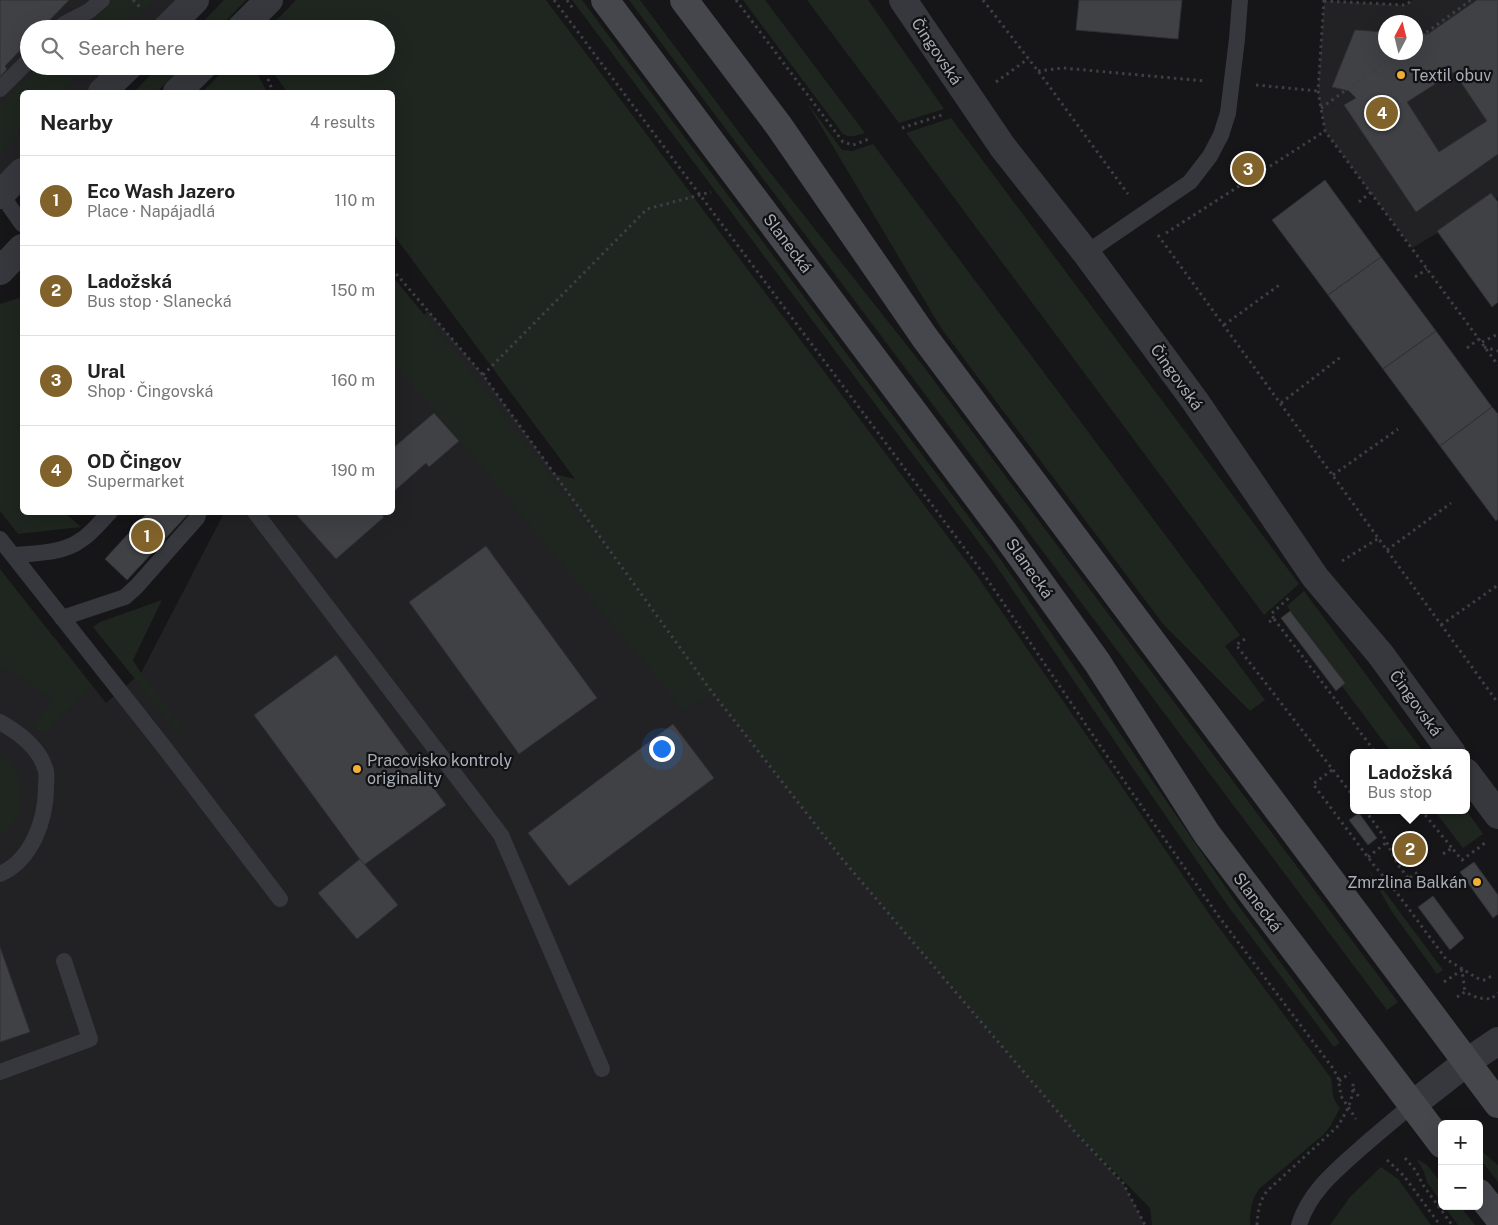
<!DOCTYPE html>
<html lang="en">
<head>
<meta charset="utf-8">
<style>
	:root { --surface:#fff; --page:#f2f2f2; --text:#222; --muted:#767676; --line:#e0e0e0; --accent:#80622a }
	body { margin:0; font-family:"Public Sans",sans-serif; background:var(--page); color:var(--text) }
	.controls { position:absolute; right:15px; bottom:15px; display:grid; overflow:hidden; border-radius:8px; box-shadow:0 5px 20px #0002 }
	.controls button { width:45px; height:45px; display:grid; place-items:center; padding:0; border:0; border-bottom:1px solid var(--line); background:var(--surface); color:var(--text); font:25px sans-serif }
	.compass { position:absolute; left:1378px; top:15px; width:45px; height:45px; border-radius:50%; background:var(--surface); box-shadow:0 5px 20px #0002; rotate:7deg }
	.you { position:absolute; left:661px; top:748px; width:18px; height:18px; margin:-12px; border:4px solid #fff; border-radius:50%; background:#1a73e8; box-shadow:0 0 0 8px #1a73e833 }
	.badge { display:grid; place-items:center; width:32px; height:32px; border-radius:50%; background:var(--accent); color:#fff; font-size:16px; font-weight:700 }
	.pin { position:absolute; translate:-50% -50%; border:2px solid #fff; box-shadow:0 1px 5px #0006 }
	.popup { position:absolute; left:1350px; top:749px; width:120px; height:65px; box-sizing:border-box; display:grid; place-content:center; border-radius:8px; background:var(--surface); filter:drop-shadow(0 1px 4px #0005); font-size:16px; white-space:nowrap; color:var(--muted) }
	.popup b { font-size:19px; color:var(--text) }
	.popup::after { content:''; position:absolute; left:50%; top:100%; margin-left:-10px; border:10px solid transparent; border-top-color:var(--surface) }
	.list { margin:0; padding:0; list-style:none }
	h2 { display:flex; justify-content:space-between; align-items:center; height:65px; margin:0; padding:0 20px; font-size:21px }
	h2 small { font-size:16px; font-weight:400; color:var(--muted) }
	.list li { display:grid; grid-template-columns:32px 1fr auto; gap:15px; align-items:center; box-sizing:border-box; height:90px; padding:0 20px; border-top:1px solid var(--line) }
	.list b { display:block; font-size:19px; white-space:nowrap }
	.list p { margin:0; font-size:16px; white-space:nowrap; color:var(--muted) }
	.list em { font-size:16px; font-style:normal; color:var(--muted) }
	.icon { flex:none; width:28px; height:28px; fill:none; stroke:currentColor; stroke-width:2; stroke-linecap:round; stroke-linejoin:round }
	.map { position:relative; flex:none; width:1498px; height:1225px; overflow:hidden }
	.search { position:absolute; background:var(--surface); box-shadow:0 5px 20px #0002; left:20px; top:20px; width:375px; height:55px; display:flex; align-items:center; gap:12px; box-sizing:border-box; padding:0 18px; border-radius:28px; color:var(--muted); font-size:19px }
	.panel { position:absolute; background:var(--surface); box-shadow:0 5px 20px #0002; left:20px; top:90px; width:375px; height:425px; border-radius:8px }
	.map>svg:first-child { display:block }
	.built { fill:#222225; fill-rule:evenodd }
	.green { fill:#1e261f }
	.building { fill:#404145; stroke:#303034; fill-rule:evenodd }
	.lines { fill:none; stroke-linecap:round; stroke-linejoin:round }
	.path { stroke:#3d3f44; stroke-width:3; stroke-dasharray:2.5 4; stroke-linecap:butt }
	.lane { stroke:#37383d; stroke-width:16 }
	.street { stroke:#37383d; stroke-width:28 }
	.secondary { stroke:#45474d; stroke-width:28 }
	.poi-dot { fill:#f2b134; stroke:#111113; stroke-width:2 }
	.labels { text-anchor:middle; stroke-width:4.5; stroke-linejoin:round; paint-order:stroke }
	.street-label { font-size:16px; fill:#a8adb8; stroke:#111113 }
	.poi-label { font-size:16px; fill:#a8adb8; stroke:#111113; text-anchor:start }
</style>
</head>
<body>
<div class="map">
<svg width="1498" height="1225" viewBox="0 0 1498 1225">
	<rect width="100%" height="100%" fill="#161618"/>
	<g class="built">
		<path d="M0,0H195L166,29H29V66H129L102,92H22V172L0,195Z"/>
		<path d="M1413,0H1498V197L1412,248L1325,131L1318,91L1324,1L1405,5ZM1386,22H1416V52H1386Z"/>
		<path d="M428,311L483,375L712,692L843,860L1075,1132L1123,1183L1145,1225H0V658L54,637L106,703L141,673L224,513L392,512L393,344Z"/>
	</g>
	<g class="green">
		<path d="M113,0H152L123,29H82L89,25Z"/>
		<path d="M224,0H246L218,29H196Z"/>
		<path d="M296,0H546L978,577L1212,918L1331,1078C1334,1093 1330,1095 1340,1108L1331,1125L1324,1134L1259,1189C1251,1200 1250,1212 1250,1225H1152L1150,1208L1075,1132L843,860L712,692L684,710L397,366L393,368V277L473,374L682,650L554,474L575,479L393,234L392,92H287L270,68L269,66H386V29H268Z"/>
		<path d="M572,0H582L1001,560L1235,901L1340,1043L1334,1047L1228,906L1134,770L995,564Z"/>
		<path d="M629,0H640L750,147L924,367L1398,1002L1387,1010Z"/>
		<path d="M743,0H765L865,133C856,136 851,138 843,134Z"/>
		<path d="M807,0H868L944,109L899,123Z"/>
		<path d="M38,66H86L60,92H22V129L0,152V106Z"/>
		<path d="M159,66H182L157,92H134Z"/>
		<path d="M229,66H253L267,92H202Z"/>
		<path d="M806,101L842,150L852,151L873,144L1240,635L1225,646L1265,700L1250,711L1163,624L941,328Z"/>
		<path d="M951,118L1299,584L1264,615L906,133Z"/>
		<path d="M22,297V512L65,513L81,527L18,534L0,511V304Z"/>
		<path d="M0,569L92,686L43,733L34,728L53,698L0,666Z"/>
		<path d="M1304,591L1424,753H1392L1342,686L1345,683L1287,606Z"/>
		<path d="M162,600L133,660L141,673L186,734L181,736L93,627L100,622Z"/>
		<path d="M0,754C16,765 21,775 21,793C21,801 21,810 17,816C13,824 6,832 0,838Z"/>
		<path d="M1434,810H1466L1483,834L1463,848Z"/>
		<path d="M1367,868L1443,970L1437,974L1392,912Z"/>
		<path d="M1479,1149L1498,1165V1182L1479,1158Z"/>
		<path d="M1417,1159L1427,1165L1442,1184V1203L1427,1182L1424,1172Z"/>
		<path d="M1381,1167L1398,1179L1431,1225H1330L1350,1197Z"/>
		<path d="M1444,1206H1460L1475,1225H1458Z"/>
	</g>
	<g class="building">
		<path d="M0,0H69L45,25L48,27L46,29H29V41L5,66L7,69L0,77Z"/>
		<path d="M1079,0H1182L1178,39L1076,30Z"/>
		<path d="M1477,0H1498V154L1416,212L1344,105L1356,98L1349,91L1332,87L1355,30L1386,32V52H1416V33L1428,34ZM1454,72L1487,121L1439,152L1407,102Z"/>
		<path d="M1325,180L1381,257L1328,295L1272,220Z"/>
		<path d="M1491,193L1498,202V302L1492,307L1437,231Z"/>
		<path d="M1381,257L1436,331L1383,369L1328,295Z"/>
		<path d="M1436,331L1492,407L1440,446L1383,369Z"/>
		<path d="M1492,407L1498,414V519L1496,521L1440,446Z"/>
		<path d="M434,413L459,441L429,467L426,463L392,493V449Z"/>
		<path d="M148,512H190L127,580L105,559Z"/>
		<path d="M294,512H380L384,517L336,559Z"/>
		<path d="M486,546L597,698L519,754L409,602Z"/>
		<path d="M1290,611L1345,683L1336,691L1281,618Z"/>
		<path d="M336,655L446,805L364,865L254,715Z"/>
		<path d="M673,724L714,778L569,886L528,833Z"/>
		<path d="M1359,813L1377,838L1368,845L1349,820Z"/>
		<path d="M360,859L398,905L357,939L318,893Z"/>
		<path d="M1474,862L1498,895V914L1493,918L1460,872Z"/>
		<path d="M1433,896L1464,938L1450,950L1418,907Z"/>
		<path d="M0,947L30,1032L0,1042Z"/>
	</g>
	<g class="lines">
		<g class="path">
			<path d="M133,0L141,8"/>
			<path d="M554,0L983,573L1122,778L1217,914L1332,1067L1338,1077L1341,1096L1356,1119"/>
			<path d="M567,0L574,10"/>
			<path d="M736,0L843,142L853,145L869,139"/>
			<path d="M983,0L1038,71L1128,194"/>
			<path d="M1324,0L1318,91L1325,131L1498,365"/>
			<path d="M1324,1L1405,5L1413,0"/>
			<path d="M1416,40L1471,0"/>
			<path d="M266,66L268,79L273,92"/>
			<path d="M1038,71L1063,68L1205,81"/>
			<path d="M996,82L1028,59"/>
			<path d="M1256,85L1318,91"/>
			<path d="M1321,108L1399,52"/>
			<path d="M902,128L942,115"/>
			<path d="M1359,202L1371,192"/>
			<path d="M1166,233L1325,131"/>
			<path d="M1158,235L1498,703"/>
			<path d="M392,269L483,375L712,692L843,860L1075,1132L1123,1183L1145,1225"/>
			<path d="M1415,277L1427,269"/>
			<path d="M1224,325L1282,283"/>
			<path d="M1482,342L1498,334"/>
			<path d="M1484,347L1498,351"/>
			<path d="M1467,348L1479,339"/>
			<path d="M483,375L647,209L711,192"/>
			<path d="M1281,403L1342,356"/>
			<path d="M1333,475L1398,429"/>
			<path d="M1387,550L1451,503"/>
			<path d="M1342,561L1379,538"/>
			<path d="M1274,619L1376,753"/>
			<path d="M1269,622L1274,619L1271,614L1290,597"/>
			<path d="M1441,625L1498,585"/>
			<path d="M1245,639L1236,645L1354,797"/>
			<path d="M1332,770L1313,784L1373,864L1394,889L1446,959L1477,978L1484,980L1492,976"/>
			<path d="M1365,810L1383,835L1398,865L1409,879"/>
			<path d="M1421,810L1452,848"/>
			<path d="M1443,854L1452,848L1462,860L1485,843"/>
			<path d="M1368,857L1387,842"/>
			<path d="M1394,889L1418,872"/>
			<path d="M1444,982L1462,970L1465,992"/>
			<path d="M1457,997L1465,992L1478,998L1491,999L1498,993"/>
			<path d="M1339,1081L1350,1073"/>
			<path d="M1353,1089L1360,1098"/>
			<path d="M1405,1158L1416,1171L1423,1185L1452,1225"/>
			<path d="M1387,1160L1404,1176L1440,1225"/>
			<path d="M1257,1225C1258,1212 1259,1201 1267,1191L1337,1127C1347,1112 1354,1099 1353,1080"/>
		</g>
		<g class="lane">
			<path d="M59,29L64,24L89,11L102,0"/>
			<path d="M0,89L29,60"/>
			<path d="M1,194L22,224"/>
			<path d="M1086,253L1190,182L1210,156L1221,135L1228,113L1237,39L1240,0"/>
			<path d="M255,512L501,835L602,1069"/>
			<path d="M0,539L164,747L280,899"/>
			<path d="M13,555C36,553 62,554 81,540C92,533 101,521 110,512"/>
			<path d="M62,618L125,597L137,586L197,518L199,512"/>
			<path d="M0,722C19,733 40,748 46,771C47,776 46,782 46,787C46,820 32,860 0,874"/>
			<path d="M0,1072L90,1039L64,961"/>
			<path d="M1299,1225C1309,1192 1336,1170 1361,1148C1378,1133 1395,1119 1412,1105"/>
		</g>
		<g class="street">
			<path d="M903,0L1002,146L1086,253L1195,401L1315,577L1381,655L1452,753"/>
			<path d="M166,29L195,0"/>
			<path d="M240,29L269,0"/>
			<path d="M102,92L129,66"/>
			<path d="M177,92L203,66"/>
			<path d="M0,195L22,172"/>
			<path d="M0,271L22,248"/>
			<path d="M1466,772L1498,815"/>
			<path d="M1412,1105L1467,1062L1498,1041"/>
		</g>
		<g class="secondary">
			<path d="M605,0L1005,534L1097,662L1207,834L1442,1144"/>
			<path d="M684,0L779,126L925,338L1498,1104"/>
			<path d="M1479,1193L1498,1217"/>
		</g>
	</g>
	<g class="poi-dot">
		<circle cx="1401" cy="75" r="5"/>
		<circle cx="357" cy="769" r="5"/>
		<circle cx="1477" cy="882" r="5"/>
	</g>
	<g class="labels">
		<g class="street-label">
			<text transform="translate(937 51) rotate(56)" y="6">Čingovská</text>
			<text transform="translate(788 243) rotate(53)" y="6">Slanecká</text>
			<text transform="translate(1177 377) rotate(54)" y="6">Čingovská</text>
			<text transform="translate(1030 568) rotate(55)" y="6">Slanecká</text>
			<text transform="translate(1416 703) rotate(54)" y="6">Čingovská</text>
			<text transform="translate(1258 902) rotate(53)" y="6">Slanecká</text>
		</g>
		<g class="poi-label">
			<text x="1411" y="81">Textil obuv</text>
			<text x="367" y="766">Pracovisko kontroly<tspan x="367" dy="18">originality</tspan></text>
			<text x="1467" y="888" text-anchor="end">Zmrzlina Balkán</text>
		</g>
	</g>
</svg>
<div class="controls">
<button>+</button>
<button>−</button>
</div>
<svg class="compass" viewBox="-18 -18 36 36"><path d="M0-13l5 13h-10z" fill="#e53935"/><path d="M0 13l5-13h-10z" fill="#767676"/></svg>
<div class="you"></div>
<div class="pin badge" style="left:147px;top:536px">1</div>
<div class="pin badge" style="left:1410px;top:849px">2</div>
<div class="popup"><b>Ladožská</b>Bus stop</div>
<div class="pin badge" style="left:1248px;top:169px">3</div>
<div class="pin badge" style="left:1382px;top:113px">4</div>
<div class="search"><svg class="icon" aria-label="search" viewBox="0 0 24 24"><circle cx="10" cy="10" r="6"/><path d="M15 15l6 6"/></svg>Search here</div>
<section class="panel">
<h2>Nearby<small>4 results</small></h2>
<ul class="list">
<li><span class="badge">1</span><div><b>Eco Wash Jazero</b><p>Place · Napájadlá</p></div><em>110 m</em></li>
<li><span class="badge">2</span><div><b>Ladožská</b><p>Bus stop · Slanecká</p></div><em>150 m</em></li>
<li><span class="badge">3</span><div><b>Ural</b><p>Shop · Čingovská</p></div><em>160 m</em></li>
<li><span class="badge">4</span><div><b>OD Čingov</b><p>Supermarket</p></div><em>190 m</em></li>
</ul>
</section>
</div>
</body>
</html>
